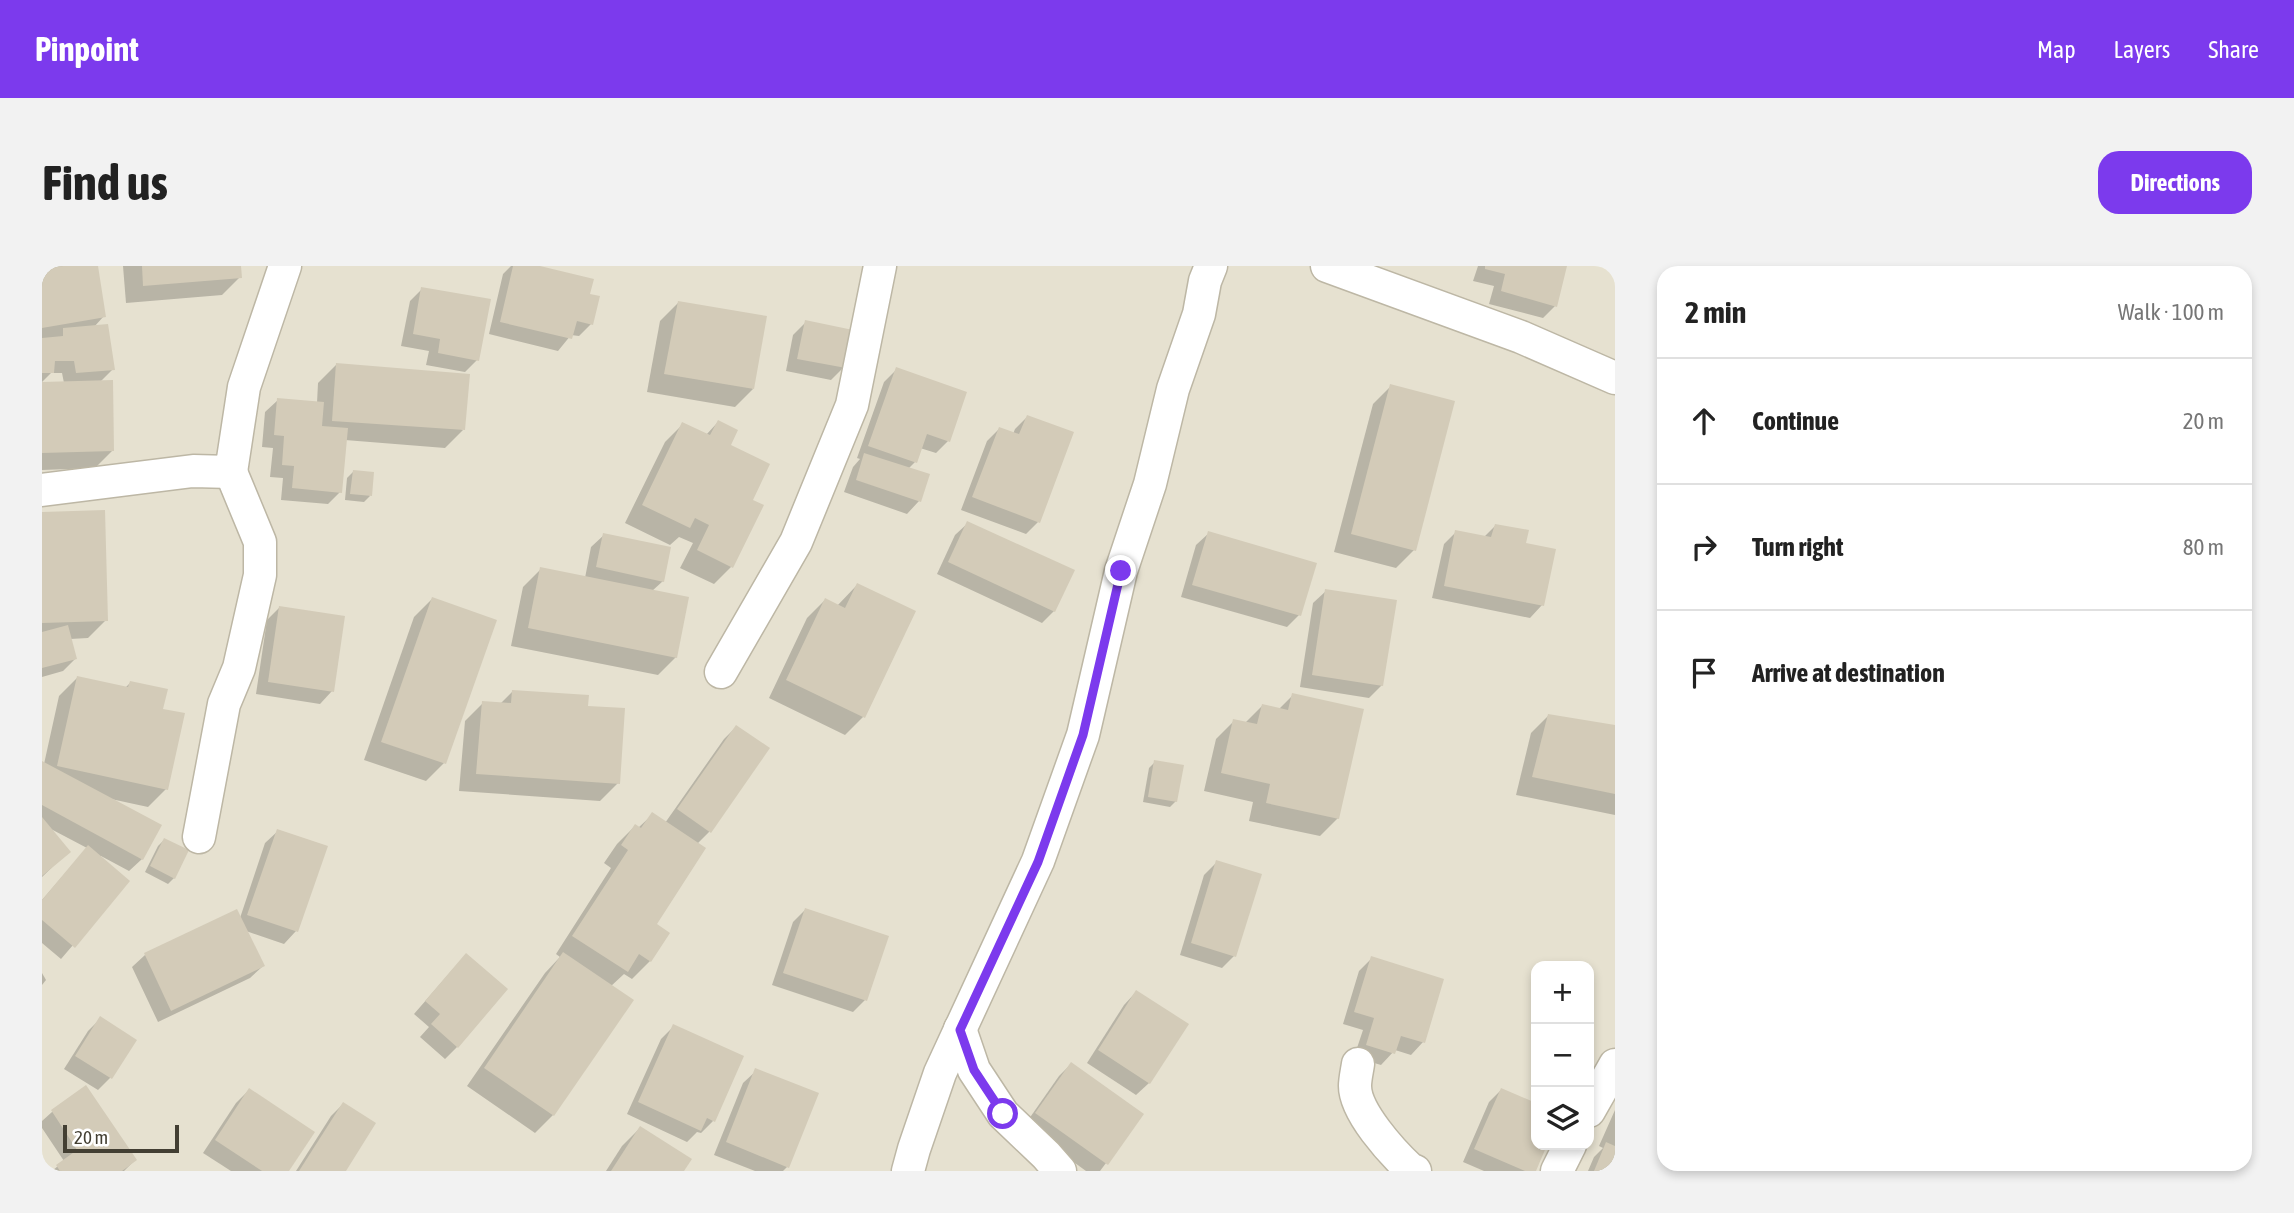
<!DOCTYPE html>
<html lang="en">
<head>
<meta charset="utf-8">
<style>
	:root { --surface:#fff; --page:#f2f2f2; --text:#222; --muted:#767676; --line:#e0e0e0; --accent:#7c3aed }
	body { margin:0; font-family:"Asap Condensed",sans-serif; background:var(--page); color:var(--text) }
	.controls { position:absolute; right:21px; bottom:21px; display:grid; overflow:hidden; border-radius:14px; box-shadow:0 4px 10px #0003 }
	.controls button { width:63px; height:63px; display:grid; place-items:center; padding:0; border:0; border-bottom:2px solid var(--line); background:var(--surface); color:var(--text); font:35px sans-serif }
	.scale { position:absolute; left:21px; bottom:18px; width:116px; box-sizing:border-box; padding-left:7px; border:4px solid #433f33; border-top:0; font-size:19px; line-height:24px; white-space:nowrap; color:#433f33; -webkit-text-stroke:5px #fff; paint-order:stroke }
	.stop { position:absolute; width:21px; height:21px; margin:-16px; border:5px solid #7c3aed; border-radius:50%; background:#fff }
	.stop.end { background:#7c3aed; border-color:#fff; box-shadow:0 2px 7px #0008 }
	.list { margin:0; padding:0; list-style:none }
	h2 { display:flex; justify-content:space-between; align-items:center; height:91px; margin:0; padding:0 28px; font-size:30px }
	h2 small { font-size:23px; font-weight:400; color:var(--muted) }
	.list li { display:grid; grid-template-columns:46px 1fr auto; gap:21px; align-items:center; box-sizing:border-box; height:126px; padding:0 28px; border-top:2px solid var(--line) }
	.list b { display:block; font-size:26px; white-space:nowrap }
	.list em { font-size:23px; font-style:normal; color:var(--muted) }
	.icon { flex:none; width:38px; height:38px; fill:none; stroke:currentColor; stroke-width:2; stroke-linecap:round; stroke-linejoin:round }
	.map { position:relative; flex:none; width:1573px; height:905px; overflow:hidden; border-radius:21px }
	header { display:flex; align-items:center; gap:42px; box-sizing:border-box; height:98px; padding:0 35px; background:var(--accent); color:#fff }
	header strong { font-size:33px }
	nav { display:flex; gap:38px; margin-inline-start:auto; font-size:24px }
	.intro { display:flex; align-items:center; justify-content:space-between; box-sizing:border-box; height:168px; padding:0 42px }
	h1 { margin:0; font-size:49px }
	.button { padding:18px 32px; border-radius:21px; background:var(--accent); color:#fff; font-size:24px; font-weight:700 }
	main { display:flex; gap:42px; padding:0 42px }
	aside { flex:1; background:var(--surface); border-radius:21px; box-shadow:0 4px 10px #0003 }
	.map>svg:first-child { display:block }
	.residential { fill:#e6e1d0; fill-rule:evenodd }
	.shadow { fill:#0003 }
	.building { fill:#d3cbb8 }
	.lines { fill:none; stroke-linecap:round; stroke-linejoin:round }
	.street-casing { stroke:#bdb7a5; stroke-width:35 }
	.street { stroke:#fff; stroke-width:32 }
	.route { stroke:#7c3aed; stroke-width:9 }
</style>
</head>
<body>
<header>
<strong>Pinpoint</strong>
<nav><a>Map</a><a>Layers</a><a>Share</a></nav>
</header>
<div class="intro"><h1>Find us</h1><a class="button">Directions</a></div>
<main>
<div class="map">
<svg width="1573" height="905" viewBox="0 0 1573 905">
	<rect width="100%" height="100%" fill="#f2efe3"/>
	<path class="residential" d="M0,0H1573V905H0ZM1494,700H1547V879H1494Z"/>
	<g class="shadow">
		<path d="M0,0H54L62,50L52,61L71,103L58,116L71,184L53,202L0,204V117H22L20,107H9L0,116Z"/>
		<path d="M81,0H197L198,11L180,29L84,37Z"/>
		<path d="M469,0H491L546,29L549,58L537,70L529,69L516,85L447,68L461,8Z"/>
		<path d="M1436,0H1523L1513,40L1501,52L1447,38L1452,20L1431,15Z"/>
		<path d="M380,23L435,94L423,106L384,99L387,85L359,80L368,35Z"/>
		<path d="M636,37L711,123L693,141L605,126L618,55Z"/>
		<path d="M764,56L802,101L789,114L744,105L751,69Z"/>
		<path d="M294,99L421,164L403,182L303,174L298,226L286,238L239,234L241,212L228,211L231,182L220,181L223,146L236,134L275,137L276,117Z"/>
		<path d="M855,103L906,175L894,187L878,182L873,196L866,203L877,235L865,248L802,226L811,201L818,193L815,192L842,116Z"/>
		<path d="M1349,120L1372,284L1354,302L1292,286L1331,138Z"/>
		<path d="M985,151L996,256L984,268L919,244L945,175L957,163L971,168L973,163Z"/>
		<path d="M676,156L708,235L690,300L672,318L638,302L651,277L637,271L628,279L583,257L623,176L641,158L664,169Z"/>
		<path d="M311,206L328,230L322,236L303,234L305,212Z"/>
		<path d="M0,247L64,354L46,372L28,373L33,393L21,405L0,411Z"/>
		<path d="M926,257L1012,345L1000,357L895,308L913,269Z"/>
		<path d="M1453,260L1482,278L1500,339L1488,352L1390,332L1402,278L1414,266L1442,271Z"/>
		<path d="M1167,267L1257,349L1245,361L1139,331L1154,279Z"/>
		<path d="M562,269L621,315L610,325L634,391L616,409L469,380L481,321L499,303L543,312L549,281Z"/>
		<path d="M815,319L821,451L803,469L727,432L765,352L783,334L795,340Z"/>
		<path d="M1284,325L1340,419L1327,432L1258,421L1271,337Z"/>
		<path d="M390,333L402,497L384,515L322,494L372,351Z"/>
		<path d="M237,342L290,425L278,438L214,428L225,354Z"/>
		<path d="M35,412L83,422L88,417L119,444L124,523L106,541L69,533L100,593L87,605L59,590L58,592L86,615L19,693L0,677V634L45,582L7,562L27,585L0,611V497L2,498L17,430Z"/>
		<path d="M471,425L544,441L576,517L558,535L417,525L423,455L441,437L458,438Z"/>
		<path d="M1251,429L1296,552L1278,570L1207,555L1211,536L1162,525L1174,473L1192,455L1203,457L1220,440L1236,444Z"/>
		<path d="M1507,449L1573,460V549L1474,529L1489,467Z"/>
		<path d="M694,461L667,566L655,578L612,659L608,695L590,713L582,708L568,721L511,849L493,867L425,820L503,707L518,691L514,688L569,602L562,597L575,578L593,560L596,562L610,549L623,557L682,473Z"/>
		<path d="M1113,496L1134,535L1128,541L1101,536L1107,502Z"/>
		<path d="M236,565L254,665L242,678L204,665L221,700L208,712L116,756L90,701L103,689L194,645L198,652L223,577Z"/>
		<path d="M122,574L132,612L126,618L103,606L116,580Z"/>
		<path d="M1175,596L1192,690L1180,702L1138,689L1162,609Z"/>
		<path d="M763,644L823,734L811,746L730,719L751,656Z"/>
		<path d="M1330,692L1381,776L1369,789L1353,784L1339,799L1312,791L1321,764L1301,758L1317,705Z"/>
		<path d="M412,702L415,781L403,793L378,771L387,761L372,748Z"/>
		<path d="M0,707L4,714L0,719Z"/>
		<path d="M1094,726L1107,817L1094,829L1045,797L1082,739Z"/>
		<path d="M58,753L92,774L68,812L56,824L22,803L46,765Z"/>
		<path d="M632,760L671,855L659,867L655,866L645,876L585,848L619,773Z"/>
		<path d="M1029,798L1100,849L1058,905H1044L982,860L1017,810Z"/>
		<path d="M714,805L745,901L741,905H713L672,889L701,817Z"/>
		<path d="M44,822L93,894L82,905H10L22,895L0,862V855L10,846Z"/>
		<path d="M207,824L245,905H189L161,887L194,837Z"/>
		<path d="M1459,824L1494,839V879H1503L1492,905H1442L1421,896L1447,836Z"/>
		<path d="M301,838L302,905H254L289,850Z"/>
		<path d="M1573,844V905H1546L1552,891L1561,882L1557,880Z"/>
		<path d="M598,862L640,905H564L580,880Z"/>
	</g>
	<g class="building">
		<path d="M0,0H56L64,51L0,62Z"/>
		<path d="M100,0H199L200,12L101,20Z"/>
		<path d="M471,0H498L552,13L548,28L558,30L551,59L535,55L530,73L458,56Z"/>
		<path d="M1443,0H1525L1515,41L1459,25L1463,8L1443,3Z"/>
		<path d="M379,21L449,33L437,95L396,87L398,73L371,68Z"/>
		<path d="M636,35L725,50L712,123L622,108Z"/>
		<path d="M763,54L811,64L804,102L755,93Z"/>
		<path d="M66,58L73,104L34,107L32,95H13L12,107H0V72L21,70V62Z"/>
		<path d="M294,97L428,108L423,164L290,155Z"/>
		<path d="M854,101L925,126L908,176L885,168L875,197L826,180Z"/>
		<path d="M71,114L72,185L0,187V116Z"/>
		<path d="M1348,118L1413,135L1374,285L1309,268Z"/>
		<path d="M235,132L282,136L280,160L306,162L300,227L250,222L252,200L240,199L242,170L232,169Z"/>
		<path d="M985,149L1032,166L998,257L930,231L957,161L977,168Z"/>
		<path d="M676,154L696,164L689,179L728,198L711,234L722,239L691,302L655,284L667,259L653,252L648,262L600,239L640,156L668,169Z"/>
		<path d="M822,187L888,208L879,236L814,214Z"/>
		<path d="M311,204L332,206L330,230L308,228Z"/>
		<path d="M63,244L66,355L0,357V246Z"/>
		<path d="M925,255L1033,304L1013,346L906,296Z"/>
		<path d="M1453,258L1487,264L1484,277L1514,283L1502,340L1402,320L1413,264L1449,271Z"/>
		<path d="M1166,265L1275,297L1259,350L1150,319Z"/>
		<path d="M561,267L629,281L622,316L554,301Z"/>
		<path d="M498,301L647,331L635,392L486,362Z"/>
		<path d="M815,317L874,345L823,452L744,414L783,332L803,342Z"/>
		<path d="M1283,323L1355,334L1341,420L1270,409Z"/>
		<path d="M390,331L455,354L404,498L339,476Z"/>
		<path d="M237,340L303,350L292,426L226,416Z"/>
		<path d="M26,359L35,393L0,402V366Z"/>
		<path d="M35,410L86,421L88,415L126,423L121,443L143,447L126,524L15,500Z"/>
		<path d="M470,424L547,429L546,440L583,442L578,518L434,508L440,435L469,437Z"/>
		<path d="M1250,427L1322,443L1297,553L1224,537L1228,518L1179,507L1191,453L1215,458L1220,438L1246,444Z"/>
		<path d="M1506,448L1573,459V528L1490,511Z"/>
		<path d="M694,459L728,482L669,567L635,543Z"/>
		<path d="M1112,494L1142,499L1135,536L1106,531Z"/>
		<path d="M0,495L120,559L101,594L0,539Z"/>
		<path d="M610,546L664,582L615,658L628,667L609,696L597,688L586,706L530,670L586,584L579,579L593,558L599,562Z"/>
		<path d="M0,551L29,586L0,610Z"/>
		<path d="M235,563L286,580L256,666L205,649Z"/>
		<path d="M122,572L147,584L133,613L108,600Z"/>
		<path d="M46,579L88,615L33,682L0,654V634Z"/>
		<path d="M1174,594L1220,608L1194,691L1149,677Z"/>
		<path d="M763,642L847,670L825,735L741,707Z"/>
		<path d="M195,643L223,700L129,745L102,687Z"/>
		<path d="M521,686L592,734L512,850L442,802Z"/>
		<path d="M424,687L466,723L416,782L389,758L398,748L383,735Z"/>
		<path d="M1329,690L1402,713L1383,777L1359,770L1353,788L1324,779L1332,752L1312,746Z"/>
		<path d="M1094,724L1147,758L1108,818L1056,784Z"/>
		<path d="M58,750L95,774L70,813L33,790Z"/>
		<path d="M631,758L702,790L673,856L665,852L659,865L596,836Z"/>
		<path d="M1029,796L1102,848L1066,899L993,847Z"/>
		<path d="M713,802L777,827L747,902L684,876Z"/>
		<path d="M44,819L95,894L80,905H18L14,899L35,884L9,844Z"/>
		<path d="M207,822L273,866L247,905H220L173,874Z"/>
		<path d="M1459,822L1494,837V879H1505L1494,905H1483L1432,883Z"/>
		<path d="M301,836L334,857L304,905H257Z"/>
		<path d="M598,860L650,893L642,905H569Z"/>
		<path d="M1564,876L1573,880V905H1552Z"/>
	</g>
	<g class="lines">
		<defs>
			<g id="street">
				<path d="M1285,0L1479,71L1573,112"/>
				<path d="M0,224L151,205L189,206L202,121L243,0"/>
				<path d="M679,406L754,276L810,139L838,0"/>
				<path d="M157,571L182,438L197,402L218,309V276L189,206"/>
				<path d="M918,763L932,804L961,848L1004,889L1018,905"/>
				<path d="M1316,798C1315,805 1313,813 1313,820C1313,846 1350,886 1368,903L1373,905"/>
				<path d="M1547,845L1573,799"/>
				<path d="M866,905L872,883L898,807L996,595L1041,469L1079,305L1108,218L1131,123L1157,48L1163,15L1169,0"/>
				<path d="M1515,905L1528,879"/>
			</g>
		</defs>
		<use href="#street" class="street-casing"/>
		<use href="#street" class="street"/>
	</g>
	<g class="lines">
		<path class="route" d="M961,848L932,804L918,764L996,596L1041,469L1079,305"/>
	</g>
</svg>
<div class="controls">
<button>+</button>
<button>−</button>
<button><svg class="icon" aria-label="layers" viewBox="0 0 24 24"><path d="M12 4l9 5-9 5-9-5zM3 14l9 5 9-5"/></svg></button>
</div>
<div class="scale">20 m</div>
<div class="stop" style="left:961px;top:848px"></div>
<div class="stop end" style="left:1079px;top:305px"></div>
</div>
<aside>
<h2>2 min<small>Walk · 100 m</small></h2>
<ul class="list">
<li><svg class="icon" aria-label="ahead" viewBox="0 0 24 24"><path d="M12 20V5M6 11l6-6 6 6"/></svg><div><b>Continue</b></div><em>20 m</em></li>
<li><svg class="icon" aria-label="right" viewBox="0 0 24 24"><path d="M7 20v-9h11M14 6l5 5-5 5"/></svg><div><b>Turn right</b></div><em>80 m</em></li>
<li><svg class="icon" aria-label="arrive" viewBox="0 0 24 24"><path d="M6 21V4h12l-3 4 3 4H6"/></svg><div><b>Arrive at destination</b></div></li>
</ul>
</aside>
</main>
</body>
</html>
